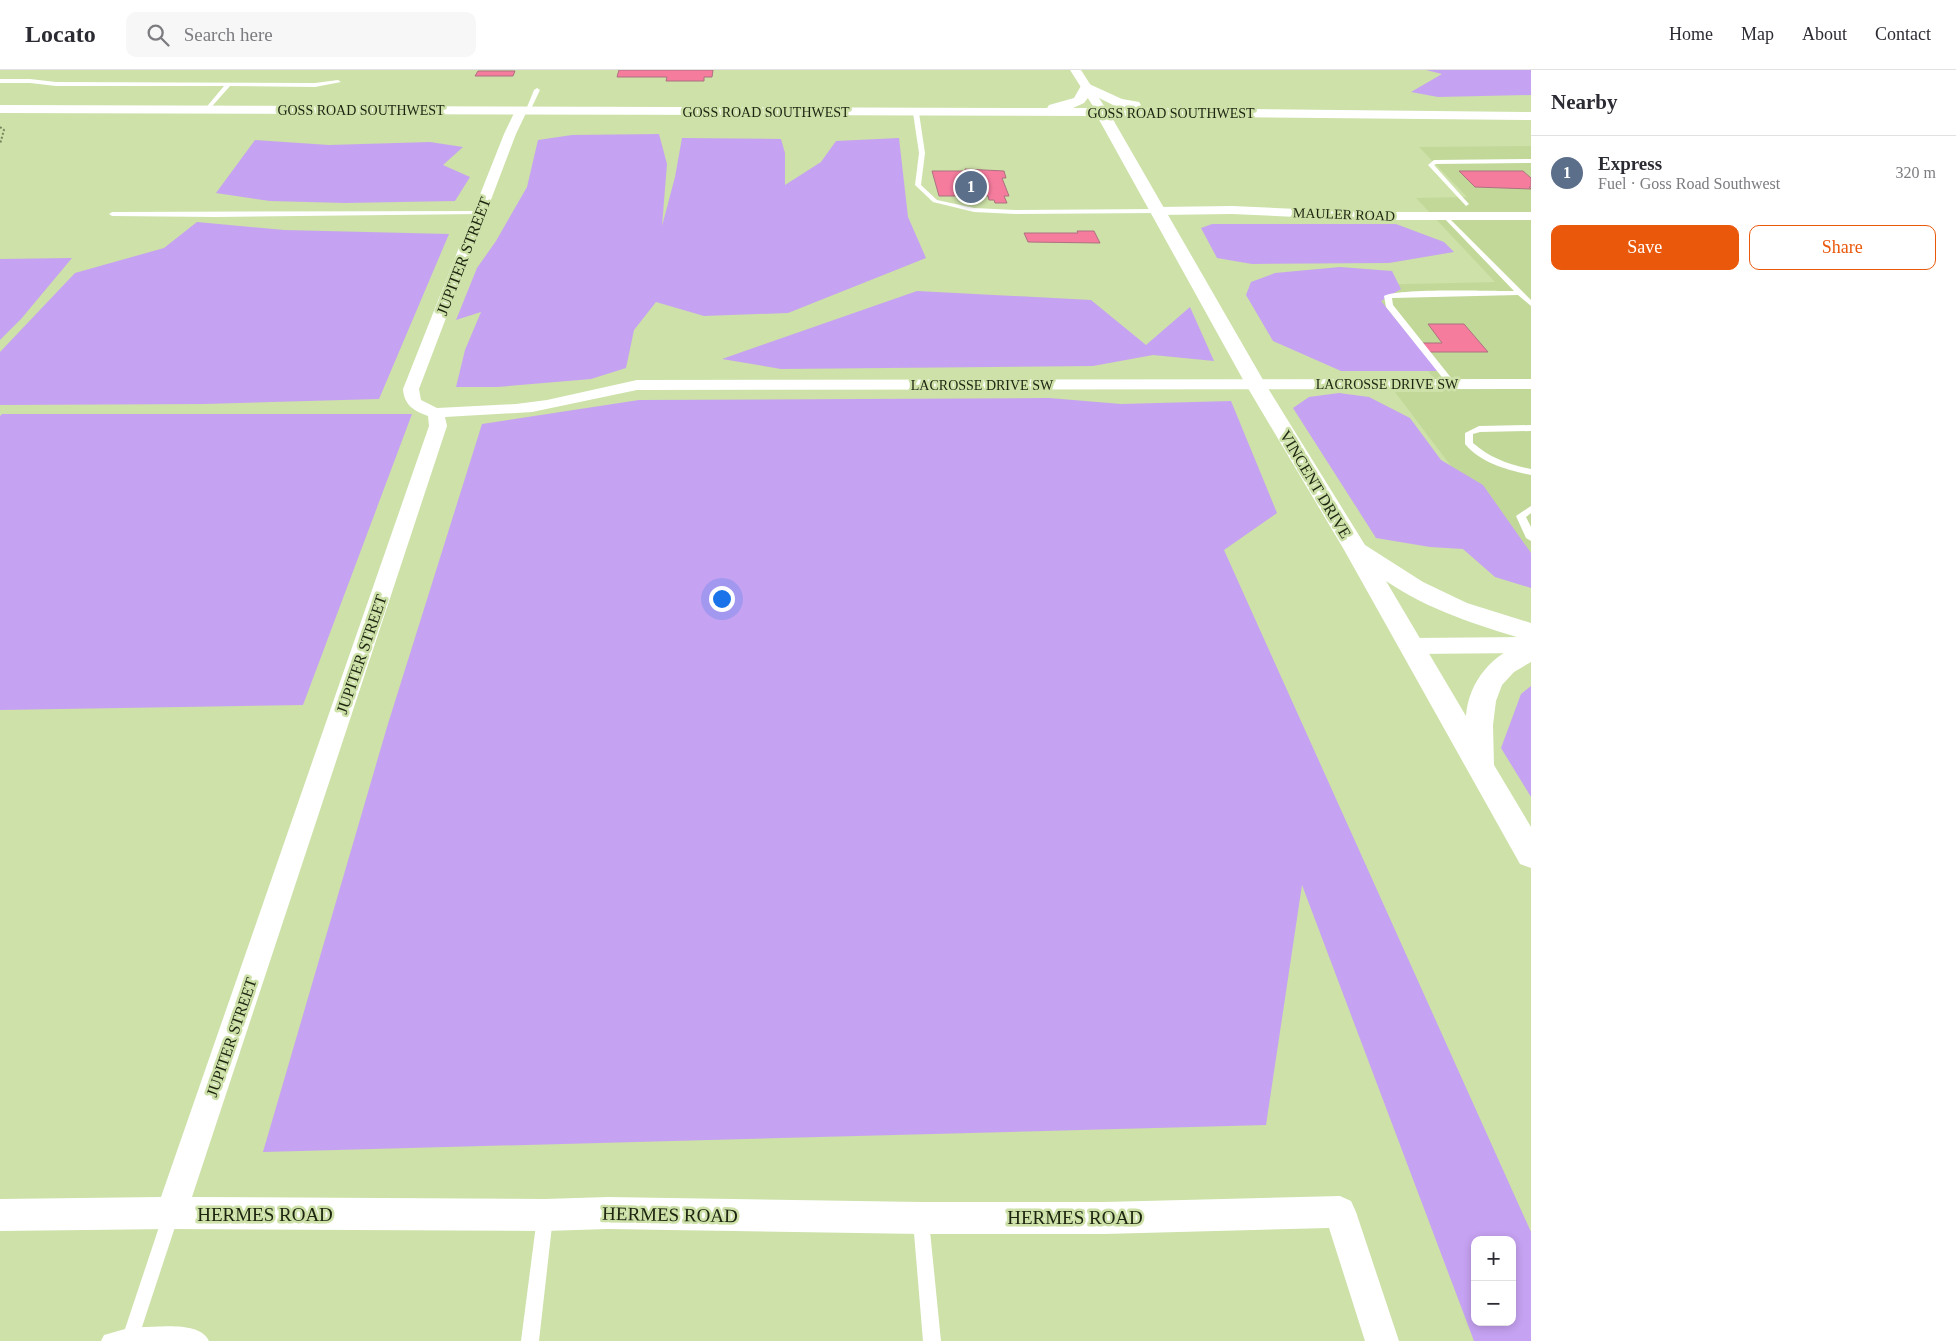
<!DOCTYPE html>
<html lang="en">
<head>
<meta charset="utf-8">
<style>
	:root { --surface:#fff; --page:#f7f7f7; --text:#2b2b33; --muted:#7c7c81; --line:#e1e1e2; --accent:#ea580c }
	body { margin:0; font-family:Georgia,serif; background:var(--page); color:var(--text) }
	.controls { position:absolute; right:15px; bottom:15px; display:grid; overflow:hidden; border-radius:10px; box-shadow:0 2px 8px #0003 }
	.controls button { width:45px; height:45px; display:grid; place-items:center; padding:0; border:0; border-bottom:1px solid var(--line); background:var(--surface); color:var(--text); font:25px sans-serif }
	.you { position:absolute; left:721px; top:528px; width:18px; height:18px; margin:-12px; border:4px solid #fff; border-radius:50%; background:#1a73e8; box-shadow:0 0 0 8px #1a73e833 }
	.badge { display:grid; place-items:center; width:32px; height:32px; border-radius:50%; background:var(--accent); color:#fff; font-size:16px; font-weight:700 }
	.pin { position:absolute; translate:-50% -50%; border:2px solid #fff; box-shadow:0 1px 5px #0006 }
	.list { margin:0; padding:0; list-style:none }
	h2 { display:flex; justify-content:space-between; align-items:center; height:65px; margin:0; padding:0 20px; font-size:21px }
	h2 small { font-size:16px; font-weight:400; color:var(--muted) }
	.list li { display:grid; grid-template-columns:32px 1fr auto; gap:15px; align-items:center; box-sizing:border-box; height:75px; padding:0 20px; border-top:1px solid var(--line) }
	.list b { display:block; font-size:19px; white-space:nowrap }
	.list p { margin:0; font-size:16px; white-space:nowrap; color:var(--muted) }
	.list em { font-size:16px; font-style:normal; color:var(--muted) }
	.actions { display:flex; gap:10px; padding:15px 20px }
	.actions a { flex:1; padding:11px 0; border:1px solid var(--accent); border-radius:10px; text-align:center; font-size:18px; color:var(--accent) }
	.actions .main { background:var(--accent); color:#fff }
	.icon { flex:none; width:28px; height:28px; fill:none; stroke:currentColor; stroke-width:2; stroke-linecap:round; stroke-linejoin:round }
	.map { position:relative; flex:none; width:1531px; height:1271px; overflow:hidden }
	header { display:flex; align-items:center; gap:30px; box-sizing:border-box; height:70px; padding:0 25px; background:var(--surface); border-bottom:1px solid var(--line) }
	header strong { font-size:24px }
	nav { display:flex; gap:28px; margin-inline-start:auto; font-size:18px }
	.search { width:350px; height:45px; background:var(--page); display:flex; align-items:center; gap:12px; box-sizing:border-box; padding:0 18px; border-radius:10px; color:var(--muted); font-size:19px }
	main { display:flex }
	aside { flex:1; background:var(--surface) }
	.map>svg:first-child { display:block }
	.built { fill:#c2d899 }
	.green { fill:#c6a2f2; fill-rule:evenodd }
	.building { fill:#f67c9e; stroke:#ad7180 }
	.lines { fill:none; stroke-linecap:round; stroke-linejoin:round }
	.path { stroke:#78865f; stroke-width:2; stroke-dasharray:2 2; stroke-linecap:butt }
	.service { fill:#fff; fill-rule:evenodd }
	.minor { fill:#fff; fill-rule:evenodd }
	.tertiary { fill:#fff; fill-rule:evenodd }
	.labels { text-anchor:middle; stroke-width:5; stroke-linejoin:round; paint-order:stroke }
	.far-street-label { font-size:14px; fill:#1d240f; stroke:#cde1a9 }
	.street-label { font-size:16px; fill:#1d240f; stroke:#cde1a9 }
	.near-street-label { font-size:19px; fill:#1d240f; stroke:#cde1a9 }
</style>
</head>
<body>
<header>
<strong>Locato</strong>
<div class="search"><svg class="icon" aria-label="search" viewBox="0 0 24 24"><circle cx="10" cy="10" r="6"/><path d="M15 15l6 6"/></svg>Search here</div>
<nav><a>Home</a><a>Map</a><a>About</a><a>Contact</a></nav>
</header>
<main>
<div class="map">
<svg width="1531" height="1271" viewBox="0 0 1531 1271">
	<rect width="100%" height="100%" fill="#cde1a9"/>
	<path class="built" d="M1531,76V502L1395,322H1444L1364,215L1495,212L1416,128L1467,127L1419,77Z"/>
	<g class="green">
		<path d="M1426,0H1531V25L1438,27L1411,22L1442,4Z"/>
		<path d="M659,64L667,94L662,156L675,107L682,68L781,69L785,83V115L821,92L836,71L899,68L908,147L926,188L788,243L704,246L656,232L634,260L626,298L591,309L497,317H456L465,280L481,242L456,250L477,198L496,171L527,117L538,70L572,65Z"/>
		<path d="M255,70L329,75L430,72L463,77L443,95L470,107L455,131L345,133L270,131L216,123Z"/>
		<path d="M197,152L284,160L449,164L379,329L204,334L0,335V282L75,203L164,178Z"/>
		<path d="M1212,154H1396L1444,172L1454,182L1389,193L1252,194L1217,188L1201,158Z"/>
		<path d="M72,188L21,249L0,270V189Z"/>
		<path d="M1340,197L1392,201L1401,219L1381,231L1438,301H1341L1273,271L1246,225L1251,212L1275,203Z"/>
		<path d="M917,221L1091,230L1146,275L1190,237L1214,291L1153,285L1093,296L781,299L722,289Z"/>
		<path d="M1339,323L1369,327L1410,348L1441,390L1483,415L1531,483V518L1495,507L1463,479L1430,477L1376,468L1293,338L1309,327Z"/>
		<path d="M1049,328L1121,334L1231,331L1277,443L1224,480L1531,1162V1271H1474L1302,815L1266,1055L263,1082L387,657L482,354L639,330ZM1475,1170H1512V1252H1475Z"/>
		<path d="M2,344H412L303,635L0,640V346Z"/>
		<path d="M1531,616V727L1501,678L1521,624Z"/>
	</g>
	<g class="building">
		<path d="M619,0H713L712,7H704V11H666L667,7H617Z"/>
		<path d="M478,1H515L513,6H475Z"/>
		<path d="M965,99L1004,101L1006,108H1002L1009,126H1004L1007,133H995L994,130H989L988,126H939L932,101H965Z"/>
		<path d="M1459,101H1523L1531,108V117H1529L1531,119L1475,117Z"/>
		<path d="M1077,161H1094L1100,173L1028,172L1024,163H1078Z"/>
		<path d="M1428,254H1464L1488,282H1429L1422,273H1442Z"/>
	</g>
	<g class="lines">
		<path class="path" d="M0,57L4,60L0,74"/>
		<g class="service">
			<path d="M0,9H30L56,12L315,13L338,10L341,12L315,17L230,16L207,42L204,40L224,16H56L30,13H0Z"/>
			<path d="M537,18L540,20L530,41L525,42L534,20Z"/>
			<path d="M916,41L919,43L925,83L921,115L937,130L974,138L1015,140L1158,139L1161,141L1158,143L1015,144L974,142L933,132L915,115L919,83L913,43Z"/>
			<path d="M1531,89V93L1436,94L1434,95L1468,133L1469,134L1466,136L1428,95L1434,90Z"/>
			<path d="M479,141L482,143L481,144L215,147L112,146L109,144L112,142Z"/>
			<path d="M1445,144L1531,230V236L1518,225L1392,228L1393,235L1456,314L1452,316H1449L1386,237L1384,226C1396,218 1493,221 1514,221L1443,147L1442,146Z"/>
			<path d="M1531,355V361L1480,362L1473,364V373C1490,388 1510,395 1531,399V405C1507,400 1481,393 1465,374V363L1479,356Z"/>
			<path d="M1531,436V443L1526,447L1531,457V471L1526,468L1516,446Z"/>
			<path d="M171,1137L177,1139L179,1145L142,1257C161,1257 200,1251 209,1271H101L104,1265L125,1259L165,1139Z"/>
			<path d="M545,1139L551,1141L553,1147L539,1271H521L537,1147L539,1141Z"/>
			<path d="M921,1143L927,1145L929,1151L941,1271H923L913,1151L915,1145Z"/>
		</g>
		<g class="minor">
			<path d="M1070,0H1081L1108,42L1106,44H1098Z"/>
			<path d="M521,38L527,41L516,64L419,319L421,330L437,338L516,334L547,330L637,310L1531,309V319L637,320L532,342L445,347L447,356L192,1127L545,1129L608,1127L921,1132H1104L1340,1126L1351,1131L1356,1142L1399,1271H1365L1329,1158L1104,1164H921L608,1159L545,1161L171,1159L0,1161V1129L161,1127L429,356L428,346C414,341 404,335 403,319L504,64L515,41Z"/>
			<path d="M1232,136L1361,142H1531V150H1361L1232,144L1158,145L1151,141L1158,137Z"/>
			<path d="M1531,567V583L1412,584L1404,581L1401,576L1404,571L1412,568Z"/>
		</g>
		<path class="tertiary" d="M1087,13L1122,29L1139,32L1141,35L1138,38L1531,42V50L1111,46L1266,315L1365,475L1423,512L1467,533L1531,553V592L1514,602L1502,615L1496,631L1493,655L1494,695L1531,757V798L1520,794L1343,478L1246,315L1097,46L0,43V35L1047,38L1049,35L1074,28L1082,14ZM1091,24L1113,35L1128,38H1073L1084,33ZM1386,511C1430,541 1480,556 1530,571C1495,581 1469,609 1466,646Z"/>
	</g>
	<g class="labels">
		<g class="far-street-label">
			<text x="361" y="45">GOSS ROAD SOUTHWEST</text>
			<text x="766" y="47">GOSS ROAD SOUTHWEST</text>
			<text x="1171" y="48">GOSS ROAD SOUTHWEST</text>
			<text transform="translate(1344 144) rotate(2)" y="5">MAULER ROAD</text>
			<text x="1387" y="319">LACROSSE DRIVE SW</text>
			<text x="982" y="320">LACROSSE DRIVE SW</text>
		</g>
		<g class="street-label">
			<text transform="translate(463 186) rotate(-69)" y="6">JUPITER STREET</text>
			<text transform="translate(1316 414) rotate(59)" y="6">VINCENT DRIVE</text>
			<text transform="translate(361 584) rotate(-71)" y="6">JUPITER STREET</text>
			<text transform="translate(231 967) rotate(-71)" y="6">JUPITER STREET</text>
		</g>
		<g class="near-street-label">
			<text x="265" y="1151">HERMES ROAD</text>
			<text transform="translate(670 1144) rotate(1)" y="7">HERMES ROAD</text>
			<text x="1075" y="1154">HERMES ROAD</text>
		</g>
	</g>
</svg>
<div class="controls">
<button>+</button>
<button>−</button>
</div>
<div class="you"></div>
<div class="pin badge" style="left:971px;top:117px;background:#5c6f8a">1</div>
</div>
<aside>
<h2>Nearby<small></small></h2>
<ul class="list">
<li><span class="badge" style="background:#5c6f8a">1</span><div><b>Express</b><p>Fuel · Goss Road Southwest</p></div><em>320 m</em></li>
</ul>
<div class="actions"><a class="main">Save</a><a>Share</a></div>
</aside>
</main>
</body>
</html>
